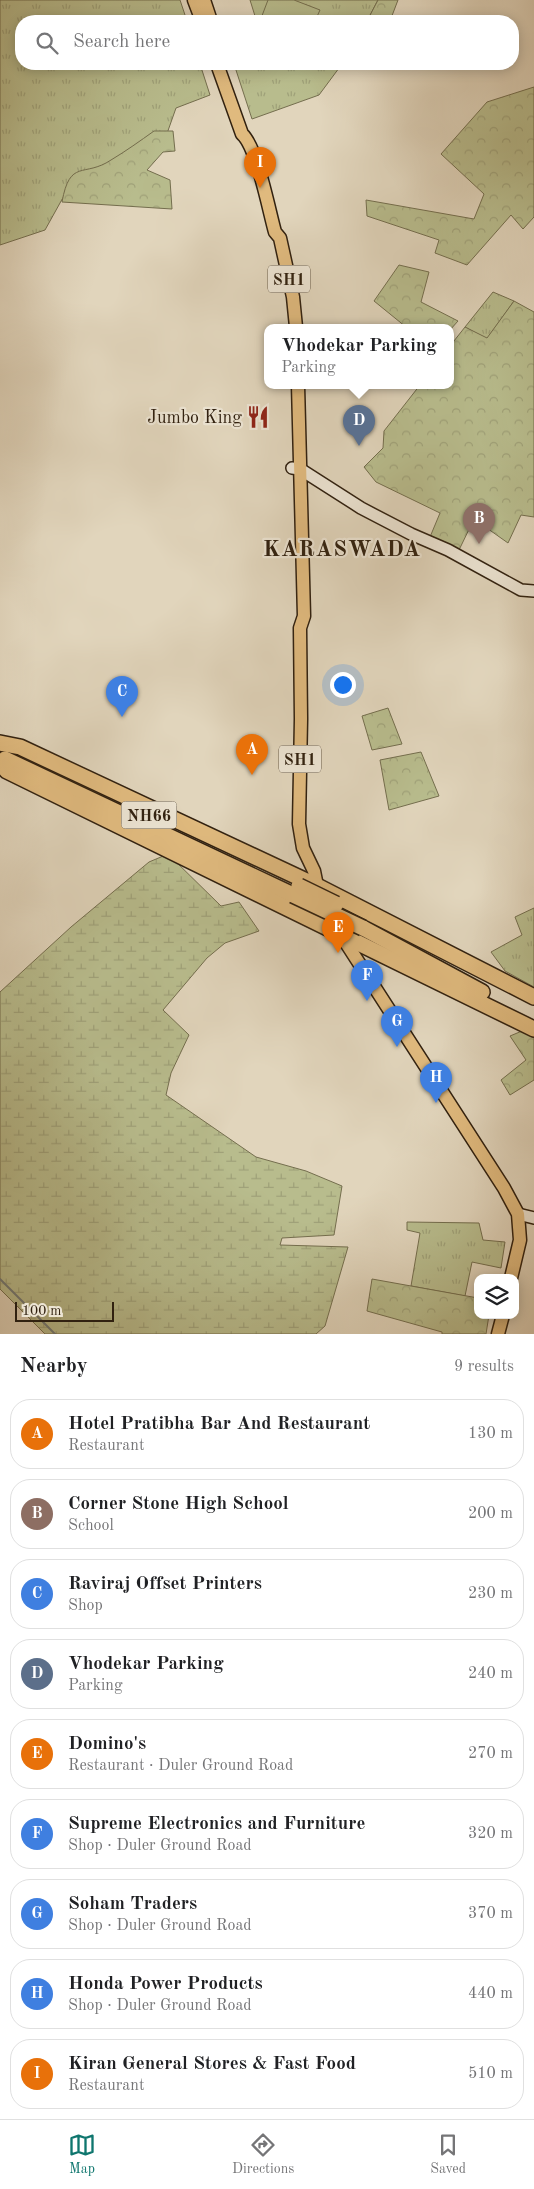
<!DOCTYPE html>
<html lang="en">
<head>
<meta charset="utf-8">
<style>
	:root { --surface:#fff; --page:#f6f6f6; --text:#202124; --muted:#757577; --line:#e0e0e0; --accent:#0f766e }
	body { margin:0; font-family:"Old Standard TT",serif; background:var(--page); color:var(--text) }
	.controls { position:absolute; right:15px; bottom:15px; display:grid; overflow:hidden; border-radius:10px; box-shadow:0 2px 12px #0003 }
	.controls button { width:45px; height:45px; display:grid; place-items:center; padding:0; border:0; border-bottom:1px solid var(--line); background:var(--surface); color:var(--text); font:25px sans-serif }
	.scale { position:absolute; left:15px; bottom:12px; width:99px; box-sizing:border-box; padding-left:5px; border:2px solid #312110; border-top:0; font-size:14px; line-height:18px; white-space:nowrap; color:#312110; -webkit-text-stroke:4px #ece4d3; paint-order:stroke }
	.you { position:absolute; left:342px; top:684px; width:18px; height:18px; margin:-12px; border:4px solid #fff; border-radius:50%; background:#1a73e8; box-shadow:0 0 0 8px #1a73e833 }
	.badge { display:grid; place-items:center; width:32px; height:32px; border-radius:50%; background:var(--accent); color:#fff; font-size:16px; font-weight:700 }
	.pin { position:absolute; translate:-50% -41px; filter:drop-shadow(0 1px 2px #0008) }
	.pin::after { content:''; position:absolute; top:26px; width:18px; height:15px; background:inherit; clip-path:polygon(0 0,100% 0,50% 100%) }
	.popup { position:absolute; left:264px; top:324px; width:190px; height:65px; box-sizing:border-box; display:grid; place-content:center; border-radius:10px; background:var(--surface); filter:drop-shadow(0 1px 4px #0005); font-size:16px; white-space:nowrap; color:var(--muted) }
	.popup b { font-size:19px; color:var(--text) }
	.popup::after { content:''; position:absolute; left:50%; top:100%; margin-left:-10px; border:10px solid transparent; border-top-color:var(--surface) }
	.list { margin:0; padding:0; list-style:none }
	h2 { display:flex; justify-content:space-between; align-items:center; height:65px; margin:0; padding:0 20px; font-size:21px }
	h2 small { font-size:16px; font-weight:400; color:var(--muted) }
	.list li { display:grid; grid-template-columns:32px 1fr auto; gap:15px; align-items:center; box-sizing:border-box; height:70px; margin:0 10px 10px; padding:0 10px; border:1px solid var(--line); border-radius:20px }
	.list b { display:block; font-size:19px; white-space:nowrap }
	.list p { margin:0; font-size:16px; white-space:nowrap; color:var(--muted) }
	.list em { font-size:16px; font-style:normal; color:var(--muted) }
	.icon { flex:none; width:28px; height:28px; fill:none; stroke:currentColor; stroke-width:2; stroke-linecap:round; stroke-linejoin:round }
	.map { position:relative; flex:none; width:534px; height:1334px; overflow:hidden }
	.search { position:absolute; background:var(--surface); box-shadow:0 2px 12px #0003; left:15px; right:15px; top:15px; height:55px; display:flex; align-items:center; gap:12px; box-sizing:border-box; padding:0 18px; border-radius:20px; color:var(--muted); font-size:19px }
	.sheet { height:785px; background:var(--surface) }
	nav { display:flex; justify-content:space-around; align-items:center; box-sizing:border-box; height:70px; border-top:1px solid var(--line); background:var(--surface); font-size:14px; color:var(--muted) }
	nav a { display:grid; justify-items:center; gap:2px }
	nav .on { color:var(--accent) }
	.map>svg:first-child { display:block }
	.grass { fill:url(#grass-tufts); stroke:#746e4e }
	.forest { fill:url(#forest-crowns); stroke:#746e4e }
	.wetland { fill:url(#wetland-marsh); stroke:#746e4e }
	.pitch { fill:#b8bc8d; stroke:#746e4e }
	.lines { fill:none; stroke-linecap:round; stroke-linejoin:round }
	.stream { stroke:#717a78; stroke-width:2 }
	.secondary-casing { stroke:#312110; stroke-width:14 }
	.primary-casing { stroke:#312110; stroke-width:15 }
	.highway-casing { stroke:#312110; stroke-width:18 }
	.secondary { stroke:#ece4d3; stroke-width:11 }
	.primary { stroke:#e0ba7e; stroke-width:12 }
	.highway { stroke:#e0ba7e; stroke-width:15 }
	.highway-bridge-casing { stroke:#312110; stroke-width:18; stroke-linecap:butt }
	.highway-bridge { stroke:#e0ba7e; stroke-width:15 }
	.labels { text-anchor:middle; stroke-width:4.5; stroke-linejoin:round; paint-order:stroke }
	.shield { fill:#ece4d3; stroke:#695c4a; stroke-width:1 }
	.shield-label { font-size:16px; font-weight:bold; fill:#312110 }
	.poi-label { font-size:18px; fill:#312110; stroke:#ece4d3; text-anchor:end }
	.district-label { font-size:22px; font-weight:bold; letter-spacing:1px; fill:#312110; stroke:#ece4d3 }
</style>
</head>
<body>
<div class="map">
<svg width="534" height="1334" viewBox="0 0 534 1334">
	<defs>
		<pattern id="grass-tufts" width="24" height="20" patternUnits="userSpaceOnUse" patternTransform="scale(1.25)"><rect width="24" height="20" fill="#b8bc8d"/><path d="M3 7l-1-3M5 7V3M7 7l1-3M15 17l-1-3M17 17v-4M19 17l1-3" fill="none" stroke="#9fa179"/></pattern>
		<pattern id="forest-crowns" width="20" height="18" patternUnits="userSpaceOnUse" patternTransform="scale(1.25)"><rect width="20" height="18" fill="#b8bc8d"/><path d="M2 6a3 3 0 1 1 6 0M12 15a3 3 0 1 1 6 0" fill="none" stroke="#9fa179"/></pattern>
		<pattern id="wetland-marsh" width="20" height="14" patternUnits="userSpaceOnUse" patternTransform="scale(1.25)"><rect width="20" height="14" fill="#b8bc8d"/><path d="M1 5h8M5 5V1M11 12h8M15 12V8" fill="none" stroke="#9fa179"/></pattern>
	</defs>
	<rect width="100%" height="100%" fill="#e1d5bc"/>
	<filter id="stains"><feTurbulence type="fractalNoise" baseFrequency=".004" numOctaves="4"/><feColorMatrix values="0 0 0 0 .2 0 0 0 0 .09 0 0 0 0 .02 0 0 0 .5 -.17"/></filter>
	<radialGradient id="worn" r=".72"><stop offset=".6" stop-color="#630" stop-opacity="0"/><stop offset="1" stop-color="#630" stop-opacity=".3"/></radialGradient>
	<g class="grass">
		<path d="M0,0H180L187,21H21V64H200L210,95L176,108L164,142L75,176L45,230L0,245Z"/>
		<path d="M250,0H378L367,21H251L255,16Z"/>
		<path d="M234,64H342L319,95L252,119Z"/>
		<path d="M493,292L514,301L487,339L465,327Z"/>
		<path d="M534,908V987L505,971L491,952L522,935L515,917Z"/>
		<path d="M407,1222L479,1223L483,1240L505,1242L501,1268L472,1262L465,1296L411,1286L420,1233L407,1230Z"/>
	</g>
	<g class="forest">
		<path d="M378,0H398L390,21H367Z"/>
		<path d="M534,87V217L523,229L511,215L467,265L435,253L439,240L367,216L366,200L474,219L484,194L441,154L487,102Z"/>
		<path d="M154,131H173L175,151L163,152L147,170L170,180L172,209L62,202C70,158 84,178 111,160C126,151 140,141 154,131Z"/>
		<path d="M399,265L429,272L421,302L458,321L450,330V327H406L374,301Z"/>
		<path d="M514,301L534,312V517L521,515L508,543L474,519L459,550L430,537L440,513L376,482L364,467L383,448L384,431L420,385H450V346L465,327L487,338Z"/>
		<path d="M388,708L402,744L372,750L362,716Z"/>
		<path d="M421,752L439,796L389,810L380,760Z"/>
		<path d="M522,1031L534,1038V1080L510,1095L501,1080L526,1060L510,1036Z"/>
		<path d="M372,1279L478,1298V1315H489L486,1334H442V1332L367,1311Z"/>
	</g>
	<path class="wetland" d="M168,854L221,906L239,902L259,931L225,943L207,958L163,1010L189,1035L171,1073L166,1095L256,1157L306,1171L342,1186L334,1235L282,1238L280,1245L348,1247L325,1326L316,1334H45L0,1289V992L71,927L149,862Z"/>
	<path class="pitch" d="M268,0H294L320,10L315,21H260Z"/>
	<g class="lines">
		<path class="stream" d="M0,1279L55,1334"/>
		<defs>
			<g id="secondary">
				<path d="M292,468L300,469L361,508L411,534L448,550L521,590L534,591"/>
				<path d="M518,1214L534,1218"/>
			</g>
			<g id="primary">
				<path d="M194,0L202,21"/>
				<path d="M204,0L211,21"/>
				<path d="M217,64L242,134C257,147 269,211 275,232L280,238L293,297L296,327"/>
				<path d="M298,385L304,616L300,628L301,719L299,824L303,848L314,871L317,886"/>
				<path d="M339,932L504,1188L518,1214L520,1240L511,1278"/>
				<path d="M498,1334L503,1315"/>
			</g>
			<g id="highway">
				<path d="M0,743L20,747L317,886L534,997"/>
				<path d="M5,759L293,895"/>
				<path d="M0,763L7,771L534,1029"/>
				<path d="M363,928L482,992"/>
			</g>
		</defs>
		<use href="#secondary" class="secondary-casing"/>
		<use href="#primary" class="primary-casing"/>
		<use href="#highway" class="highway-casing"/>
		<use href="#secondary" class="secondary"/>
		<use href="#primary" class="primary"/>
		<use href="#highway" class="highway"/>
		<defs>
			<g id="highway-bridge">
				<path d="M299,886L336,904"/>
				<path d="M293,895L363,928"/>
			</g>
		</defs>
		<use href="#highway-bridge" class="highway-bridge-casing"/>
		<use href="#highway-bridge" class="highway-bridge"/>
	</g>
	<defs>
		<symbol id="restaurant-bare" viewBox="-9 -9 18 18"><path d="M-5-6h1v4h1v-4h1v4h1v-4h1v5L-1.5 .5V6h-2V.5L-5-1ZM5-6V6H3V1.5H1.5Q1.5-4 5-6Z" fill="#8f2418" stroke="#ece4d3" stroke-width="2.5" paint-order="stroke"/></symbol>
	</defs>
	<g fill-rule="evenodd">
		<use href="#restaurant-bare" x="242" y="401" width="32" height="32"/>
	</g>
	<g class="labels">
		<g class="shield">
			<rect x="268" y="265.5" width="42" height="27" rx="4"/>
			<rect x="279" y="745.5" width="42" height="27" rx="4"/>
			<rect x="121.5" y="801.5" width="55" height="27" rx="4"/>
		</g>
		<g class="shield-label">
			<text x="289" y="285">SH1</text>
			<text x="300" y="765">SH1</text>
			<text x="149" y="821">NH66</text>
		</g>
		<g class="poi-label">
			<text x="242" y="423">Jumbo King</text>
		</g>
		<g class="district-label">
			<text x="342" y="556">KARASWADA</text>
		</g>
	</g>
	<rect width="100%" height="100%" filter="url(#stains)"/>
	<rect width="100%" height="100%" fill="url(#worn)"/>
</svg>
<div class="controls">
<button><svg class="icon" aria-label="layers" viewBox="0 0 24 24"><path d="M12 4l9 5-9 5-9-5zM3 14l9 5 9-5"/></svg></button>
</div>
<div class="scale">100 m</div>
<div class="you"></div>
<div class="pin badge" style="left:252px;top:775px;background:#e8710a">A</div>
<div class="pin badge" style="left:479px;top:544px;background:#8d6e63">B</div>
<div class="pin badge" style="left:122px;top:717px;background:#3f7fe0">C</div>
<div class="pin badge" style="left:359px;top:446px;background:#5c6f8a">D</div>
<div class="popup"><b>Vhodekar Parking</b>Parking</div>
<div class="pin badge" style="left:338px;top:953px;background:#e8710a">E</div>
<div class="pin badge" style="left:367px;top:1001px;background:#3f7fe0">F</div>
<div class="pin badge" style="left:397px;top:1047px;background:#3f7fe0">G</div>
<div class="pin badge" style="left:436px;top:1103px;background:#3f7fe0">H</div>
<div class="pin badge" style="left:260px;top:188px;background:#e8710a">I</div>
<div class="search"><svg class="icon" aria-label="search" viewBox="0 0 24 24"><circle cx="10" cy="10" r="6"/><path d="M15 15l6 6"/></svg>Search here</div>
</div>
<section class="sheet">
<h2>Nearby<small>9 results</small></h2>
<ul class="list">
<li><span class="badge" style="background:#e8710a">A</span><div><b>Hotel Pratibha Bar And Restaurant</b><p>Restaurant</p></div><em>130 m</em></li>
<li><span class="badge" style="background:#8d6e63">B</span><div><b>Corner Stone High School</b><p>School</p></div><em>200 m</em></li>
<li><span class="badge" style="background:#3f7fe0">C</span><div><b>Raviraj Offset Printers</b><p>Shop</p></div><em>230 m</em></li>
<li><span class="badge" style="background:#5c6f8a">D</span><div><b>Vhodekar Parking</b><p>Parking</p></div><em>240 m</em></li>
<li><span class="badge" style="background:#e8710a">E</span><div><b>Domino's</b><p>Restaurant · Duler Ground Road</p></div><em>270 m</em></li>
<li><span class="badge" style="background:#3f7fe0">F</span><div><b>Supreme Electronics and Furniture</b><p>Shop · Duler Ground Road</p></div><em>320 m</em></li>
<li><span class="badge" style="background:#3f7fe0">G</span><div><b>Soham Traders</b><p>Shop · Duler Ground Road</p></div><em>370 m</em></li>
<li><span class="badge" style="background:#3f7fe0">H</span><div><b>Honda Power Products</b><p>Shop · Duler Ground Road</p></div><em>440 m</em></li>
<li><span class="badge" style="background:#e8710a">I</span><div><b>Kiran General Stores &amp; Fast Food</b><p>Restaurant</p></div><em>510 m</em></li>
</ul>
</section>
<nav>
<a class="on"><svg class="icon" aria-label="map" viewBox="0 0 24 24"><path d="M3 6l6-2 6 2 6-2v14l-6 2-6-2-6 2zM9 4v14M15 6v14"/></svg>Map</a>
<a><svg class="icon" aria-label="directions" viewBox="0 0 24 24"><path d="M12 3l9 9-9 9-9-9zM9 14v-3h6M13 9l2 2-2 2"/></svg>Directions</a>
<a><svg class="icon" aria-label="saved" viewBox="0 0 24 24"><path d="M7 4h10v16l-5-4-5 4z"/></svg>Saved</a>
</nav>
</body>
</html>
